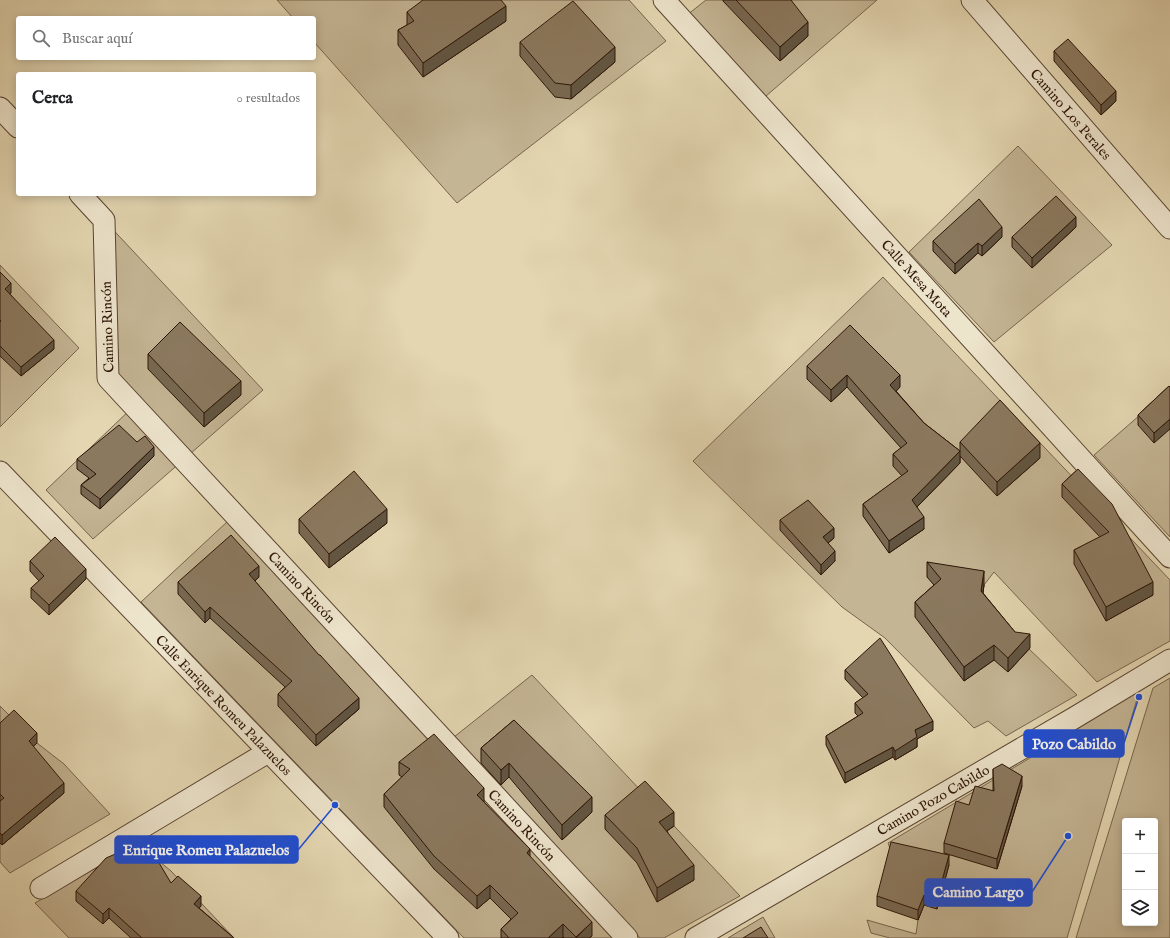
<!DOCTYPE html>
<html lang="es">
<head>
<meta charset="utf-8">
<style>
	:root { --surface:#fff; --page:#f6f6f6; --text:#202124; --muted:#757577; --line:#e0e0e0 }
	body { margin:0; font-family:"IM FELL English",serif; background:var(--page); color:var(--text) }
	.controls { position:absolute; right:12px; bottom:12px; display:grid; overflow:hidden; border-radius:4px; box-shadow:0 2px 10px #0003 }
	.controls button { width:36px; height:36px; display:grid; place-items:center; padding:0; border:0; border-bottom:1px solid var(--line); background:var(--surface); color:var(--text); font:20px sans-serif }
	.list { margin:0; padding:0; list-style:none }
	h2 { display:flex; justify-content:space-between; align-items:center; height:52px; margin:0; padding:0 16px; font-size:17px }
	h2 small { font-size:13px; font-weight:400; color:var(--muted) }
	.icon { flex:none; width:22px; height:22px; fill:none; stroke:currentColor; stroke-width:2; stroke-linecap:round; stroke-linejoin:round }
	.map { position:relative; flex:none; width:1170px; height:938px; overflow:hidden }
	.search { position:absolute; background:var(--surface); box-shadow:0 2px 10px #0003; left:16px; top:16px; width:300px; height:44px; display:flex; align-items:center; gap:10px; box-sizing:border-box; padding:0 14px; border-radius:4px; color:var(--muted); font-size:15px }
	.panel { position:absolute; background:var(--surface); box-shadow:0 2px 10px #0003; left:16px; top:72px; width:300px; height:124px; border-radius:4px }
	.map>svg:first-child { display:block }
	.green { fill:#c4b594; stroke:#78644d; fill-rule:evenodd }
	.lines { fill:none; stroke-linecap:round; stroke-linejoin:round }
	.street-casing { stroke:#5a4431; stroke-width:23 }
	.street { stroke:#ede4cc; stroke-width:21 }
	.wall { fill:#786852; stroke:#2c1406 }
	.shaded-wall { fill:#615542; stroke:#2c1406 }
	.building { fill:#8b795f; stroke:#2c1406 }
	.labels { text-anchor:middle; stroke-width:3; stroke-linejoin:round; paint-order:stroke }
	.street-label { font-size:14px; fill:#2c1406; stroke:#ede4cc }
	.leader { fill:none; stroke:#1d4ed8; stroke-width:1.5 }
	.callout-dot { fill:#1d4ed8; stroke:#ede4cc; stroke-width:1.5 }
	.callout { fill:#1d4ed8; stroke:#1d4ed8; stroke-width:1.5 }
	.callout-label { font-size:15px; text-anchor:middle; font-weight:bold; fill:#fff }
</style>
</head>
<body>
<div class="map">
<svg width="1170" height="938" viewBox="0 0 1170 938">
	<rect width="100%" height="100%" fill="#e3d6b1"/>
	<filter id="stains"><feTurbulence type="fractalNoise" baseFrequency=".005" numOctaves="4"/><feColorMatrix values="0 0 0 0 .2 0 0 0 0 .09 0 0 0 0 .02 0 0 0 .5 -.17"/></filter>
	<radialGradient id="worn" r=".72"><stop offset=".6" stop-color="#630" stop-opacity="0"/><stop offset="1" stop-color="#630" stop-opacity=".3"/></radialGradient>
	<g class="green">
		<path d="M277,0H629L666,41L457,203L314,42V18H293Z"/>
		<path d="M706,0H877L758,103L682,19Z"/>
		<path d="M1018,146L1112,245L994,342L909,252Z"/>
		<path d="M104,220L263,390L93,539L46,490L134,406L108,378Z"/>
		<path d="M0,265L79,348L0,427Z"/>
		<path d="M883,277L1170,580V641L1097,682L994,572L984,585L980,614L1028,648L1077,695L1006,736L988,721L974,728L885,638L842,607L693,461Z"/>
		<path d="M1170,389V537L1094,455Z"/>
		<path d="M228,521L405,715L615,938H464L141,602Z"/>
		<path d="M532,675L740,896L664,938H640L454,737Z"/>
		<path d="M1144,675L1067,938H890L871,933L867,920L916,934L918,920L924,905L937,909L891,851L888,843L1070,734L1074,718Z"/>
		<path d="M1170,678V938H1076L1153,688ZM1125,821H1155V923H1125Z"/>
		<path d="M0,706L37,743L64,764L110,814L10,873L0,862Z"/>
		<path d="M138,844L171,871L234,938H69L35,903Z"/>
		<path d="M763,917L775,938H728Z"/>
	</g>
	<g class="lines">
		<defs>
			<g id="street">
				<path d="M664,0L1170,557"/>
				<path d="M972,0L1170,228"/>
				<path d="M0,108L18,127"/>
				<path d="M80,194L104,220L108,378L627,938"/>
				<path d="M0,472L448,938"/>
				<path d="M41,888L268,752"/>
				<path d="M696,938L1074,718L1170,660"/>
			</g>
		</defs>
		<use href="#street" class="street-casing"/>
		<use href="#street" class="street"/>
	</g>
	<g class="wall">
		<path d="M723,0H791L808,36L780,61L723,1Z"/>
		<path d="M407,12L506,21L423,77L398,45V30L407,25Z"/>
		<path d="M520,42L615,62L571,99L555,97L520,56Z"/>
		<path d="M1054,51L1116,101L1101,115L1054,61Z"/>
		<path d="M1076,227L1032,268L1012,247V237Z"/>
		<path d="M1002,237L982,256L978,253L955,274L933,251V241Z"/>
		<path d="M0,272L11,293L10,294L54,349L21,376L0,356Z"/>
		<path d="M148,354L241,395L204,427L148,369Z"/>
		<path d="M807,366L900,387L896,391L924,423L960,451V442L1040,458L997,496L960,456V463L917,507L924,529L889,553L863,516V504L902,476L893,466V454L901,448L847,387L831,402L807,379Z"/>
		<path d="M1169,386L1154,443L1138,425V415Z"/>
		<path d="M137,442L154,456L100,509L81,494V485L89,478L77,469V459Z"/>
		<path d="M1078,469L1153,595L1106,621L1074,564V550L1100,537L1062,497V484Z"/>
		<path d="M299,519L387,523L329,568L299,533Z"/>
		<path d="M780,520L834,538L828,543L835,561L821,575L780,530Z"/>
		<path d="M30,561L86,579L49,615L31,598V588L39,581L30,571Z"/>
		<path d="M927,562L984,585L983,593L1015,632L1030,648L1008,672L994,660L964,681L915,617V602L934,585L927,577Z"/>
		<path d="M259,577L255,581L359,709L316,746L278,706V694L285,687L210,618L205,623L178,594V582Z"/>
		<path d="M845,670L933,730L917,739V747L895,760L893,757L845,783L826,745V736L858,716L855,713V703L863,698L845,679Z"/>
		<path d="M514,720L592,812L562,840L509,777L501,785L481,763V748Z"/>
		<path d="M0,723L37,743L33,747L64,793L2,845L0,843Z"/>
		<path d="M399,762L484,802L530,857L592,936L589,938H564L563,937L562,938H501V929L511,919L490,898L477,909L434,869L384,807V794L402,777L399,775Z"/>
		<path d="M993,769L1022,786L997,869L944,853V843L969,805L993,791Z"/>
		<path d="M605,815L674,826L667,831L694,880L657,902L637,863L605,829Z"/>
		<path d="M949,865L937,909L924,905L918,920L877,906V896Z"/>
		<path d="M171,883L201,906L199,908L234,938H131L109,918L103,924L76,901V891Z"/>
	</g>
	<g class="shaded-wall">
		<path d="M506,6V21L423,77V63Z"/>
		<path d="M808,22V36L780,61V47Z"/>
		<path d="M615,47V62L571,99V85Z"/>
		<path d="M1116,91V101L1101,115V105Z"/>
		<path d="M1076,217V227L1032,268V258Z"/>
		<path d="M1002,227V237L982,256V246Z"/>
		<path d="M978,243V253L955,274V264Z"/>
		<path d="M11,283V293L5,299V289Z"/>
		<path d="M54,340V349L21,376V367Z"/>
		<path d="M847,375V387L831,402V390Z"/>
		<path d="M900,375V387L890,398V385Z"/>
		<path d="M241,381V395L204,427V413Z"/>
		<path d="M1170,419V429L1154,443V433Z"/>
		<path d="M1040,443V458L997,496V482Z"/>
		<path d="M154,447V456L100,509V499Z"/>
		<path d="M960,451V463L912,512V500Z"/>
		<path d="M387,509V523L329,568V554Z"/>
		<path d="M924,517V529L889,553V541Z"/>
		<path d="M834,528V538L823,547V537Z"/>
		<path d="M835,551V561L821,575V565Z"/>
		<path d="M259,566V577L249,586V574Z"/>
		<path d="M86,569V579L49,615V605Z"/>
		<path d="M984,571V585L981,605V591Z"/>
		<path d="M1153,582V595L1106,621V607Z"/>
		<path d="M210,607V618L205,623V612Z"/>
		<path d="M1030,634V648L1008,672V658Z"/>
		<path d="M994,645V660L964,681V667Z"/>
		<path d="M359,698V709L316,746V735Z"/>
		<path d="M933,721V730L917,739V747L895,760V751L915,730Z"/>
		<path d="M37,733V743L29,751V741Z"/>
		<path d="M893,747V757L845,783V773Z"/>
		<path d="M509,763V777L501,785V770Z"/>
		<path d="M1022,776V786L997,869V859Z"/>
		<path d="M64,783V793L2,845V835Z"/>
		<path d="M484,788V802L477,809V795Z"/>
		<path d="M592,797V812L562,840V825Z"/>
		<path d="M674,812V826L659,836V822Z"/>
		<path d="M530,849V863L527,853Z"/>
		<path d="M949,855V865L937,909V899Z"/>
		<path d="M694,865V880L657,902V888Z"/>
		<path d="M490,885V898L477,909V896Z"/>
		<path d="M924,895V905L918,920V910Z"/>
		<path d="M201,896V906L194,914V904Z"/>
		<path d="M109,908V918L103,924V914Z"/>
		<path d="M592,922V936L589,938H576Z"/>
		<path d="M563,924V937L562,938H548Z"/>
	</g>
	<g class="building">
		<path d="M423,0H501L506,6L423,63L398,30L414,21L407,12Z"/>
		<path d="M736,0H791L808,22L780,47Z"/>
		<path d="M573,1L615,47L571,85L555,83L520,42Z"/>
		<path d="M1068,39L1116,91L1101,105L1054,51Z"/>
		<path d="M1056,196L1076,217L1032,258L1012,237Z"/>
		<path d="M979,199L1002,227L982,246L978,243L955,264L933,241Z"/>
		<path d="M0,272L11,283L5,289L54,340L21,367L0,346V322L1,321L0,320Z"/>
		<path d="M180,322L241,381L204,413L148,354Z"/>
		<path d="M850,325L900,375L890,385L924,423L960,451L912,500L924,517L889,541L863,504L908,471L893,454L907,443L847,375L831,390L807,366Z"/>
		<path d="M1169,386L1170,387V419L1154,433L1138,415Z"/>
		<path d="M1000,400L1040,443L997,482L960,442Z"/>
		<path d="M119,425L137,442L145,436L154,447L100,499L81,485L96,474L77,459Z"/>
		<path d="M1078,469L1112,504L1153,582L1106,607L1074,550L1109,532L1062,484Z"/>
		<path d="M354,471L387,509L329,554L299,519Z"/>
		<path d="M808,500L834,528L823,537L835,551L821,565L780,520Z"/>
		<path d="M231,535L259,566L249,574L319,655H320L359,698L316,735L278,694L292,681L210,607L205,612L178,582Z"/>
		<path d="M55,537L86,569L49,605L31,588L44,576L30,561Z"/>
		<path d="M927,562L984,571L981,591L1015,632L1030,634L1008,658L994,645L964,667L915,602L941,579Z"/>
		<path d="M880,638L933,721L915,730L917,737L895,751L893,747L845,773L826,736L863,713L855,703L868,694L845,670Z"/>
		<path d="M14,710L37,733L29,741L64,783L2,835L0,833V801L4,798L0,794V723Z"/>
		<path d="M514,720L592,797L562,825L509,763L501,770L481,748Z"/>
		<path d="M434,734L484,788L477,795L530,849L527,853L592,922L576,937L563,924L548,938H509L501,929L518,913L490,885L477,896L434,856L384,794L410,769L399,762Z"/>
		<path d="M1002,764L1022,776L997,859L944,843L956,801L969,805L975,786L994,791L993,769Z"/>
		<path d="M645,781L674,812L659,822L694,865L657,888L637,848L605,815Z"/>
		<path d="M146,841L171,883L178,876L201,896L194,904L234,938H142L109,908L103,914L76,891L106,858Z"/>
		<path d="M891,842L949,855L937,899L924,895L918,910L877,896Z"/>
		<path d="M761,927L768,938H743Z"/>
	</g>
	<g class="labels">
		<g class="street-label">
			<text transform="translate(1071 114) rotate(49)" y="5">Camino Los Perales</text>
			<text transform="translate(917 278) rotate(48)" y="5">Calle Mesa Mota</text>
			<text transform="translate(107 327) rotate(-92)" y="5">Camino Rincón</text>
			<text transform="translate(302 587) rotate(47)" y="5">Camino Rincón</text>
			<text transform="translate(224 705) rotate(46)" y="5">Calle Enrique Romeu Palazuelos</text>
			<text transform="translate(933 800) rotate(-30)" y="5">Camino Pozo Cabildo</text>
			<text transform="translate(522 825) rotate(47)" y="5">Camino Rincón</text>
		</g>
	</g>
	<path class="leader" d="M1139 697L1124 743M335 805L298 850M1068 836L1032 892"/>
	<g class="callout-dot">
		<circle cx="1139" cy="697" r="4"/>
		<circle cx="335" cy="805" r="4"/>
		<circle cx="1068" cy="836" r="4"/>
	</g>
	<g class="callout">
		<rect x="1024" y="730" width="100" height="27" rx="4"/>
		<rect x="115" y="836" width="183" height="27" rx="4"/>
		<rect x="925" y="879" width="107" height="27" rx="4"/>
	</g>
	<g class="callout-label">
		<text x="1074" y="749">Pozo Cabildo</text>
		<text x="206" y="855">Enrique Romeu Palazuelos</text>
		<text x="978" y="897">Camino Largo</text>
	</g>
	<rect width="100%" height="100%" filter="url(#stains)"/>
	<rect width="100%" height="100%" fill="url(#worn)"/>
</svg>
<div class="controls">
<button>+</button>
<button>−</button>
<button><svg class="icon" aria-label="layers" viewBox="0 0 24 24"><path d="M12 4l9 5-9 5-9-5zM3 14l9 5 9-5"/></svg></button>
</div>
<div class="search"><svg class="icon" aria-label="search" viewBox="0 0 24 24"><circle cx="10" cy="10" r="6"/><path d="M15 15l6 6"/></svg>Buscar aquí</div>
<section class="panel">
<h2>Cerca<small>0 resultados</small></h2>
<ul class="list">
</ul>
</section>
</div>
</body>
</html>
